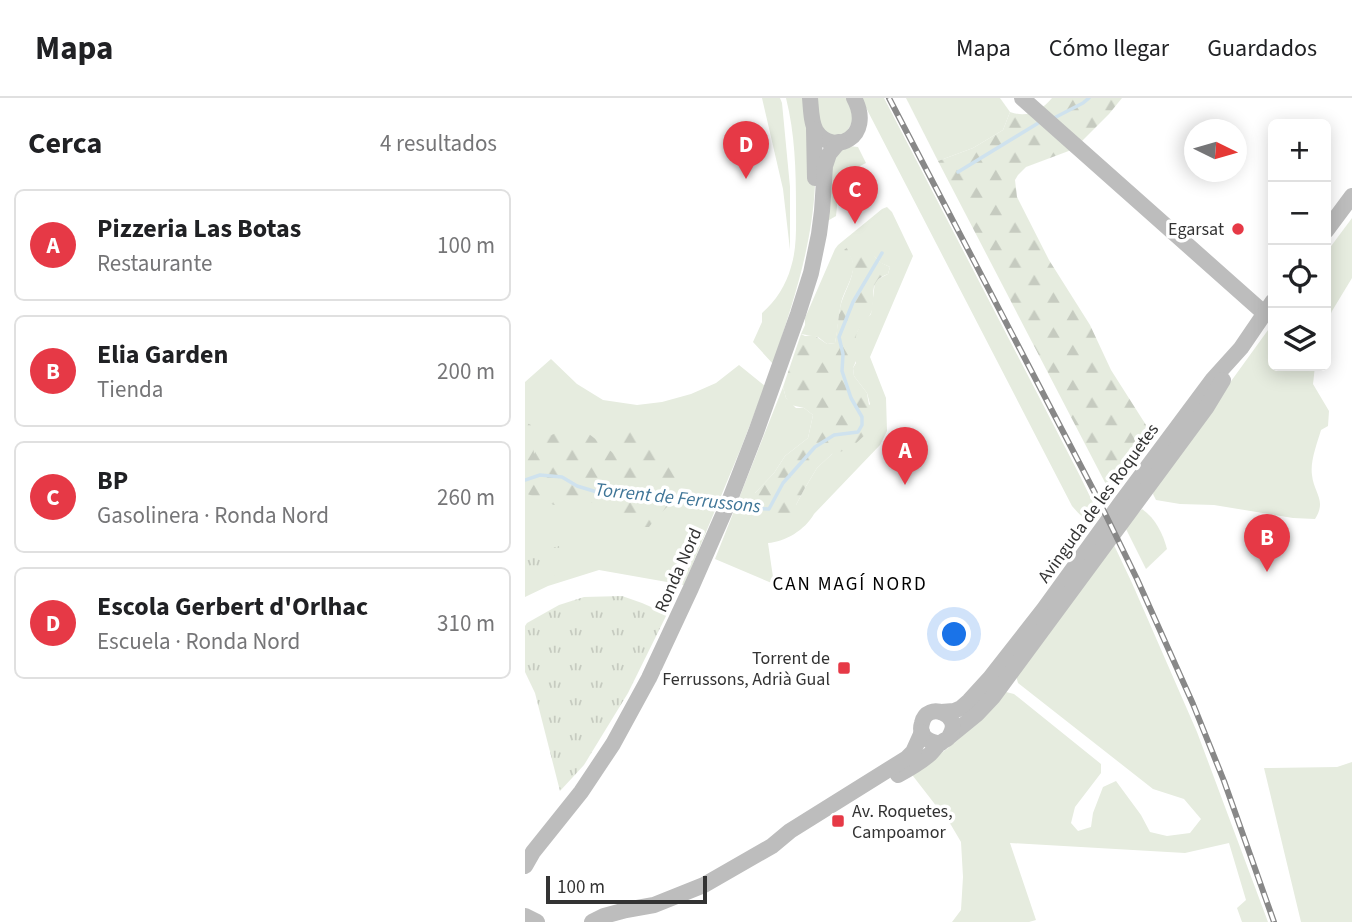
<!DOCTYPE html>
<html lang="es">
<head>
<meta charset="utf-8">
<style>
	:root { --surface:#fff; --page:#f6f6f6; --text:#202124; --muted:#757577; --line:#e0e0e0; --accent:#e63946 }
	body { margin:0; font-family:"Source Sans 3",sans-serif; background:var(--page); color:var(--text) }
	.controls { position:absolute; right:21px; top:21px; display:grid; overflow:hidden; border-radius:10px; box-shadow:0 4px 18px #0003 }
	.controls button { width:63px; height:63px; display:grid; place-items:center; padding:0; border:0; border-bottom:2px solid var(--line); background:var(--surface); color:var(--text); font:35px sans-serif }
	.compass { position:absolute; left:659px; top:21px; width:63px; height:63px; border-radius:50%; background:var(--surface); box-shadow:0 4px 18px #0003; rotate:95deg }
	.scale { position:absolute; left:21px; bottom:18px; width:161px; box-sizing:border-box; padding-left:7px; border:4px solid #333; border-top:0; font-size:19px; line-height:24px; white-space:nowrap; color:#333; -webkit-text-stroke:5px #fff; paint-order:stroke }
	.you { position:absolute; left:430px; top:537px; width:24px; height:24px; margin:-18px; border:5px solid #fff; border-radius:50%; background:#1a73e8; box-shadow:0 0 0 10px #1a73e833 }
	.badge { display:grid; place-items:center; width:46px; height:46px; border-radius:50%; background:var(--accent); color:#fff; font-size:23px; font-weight:700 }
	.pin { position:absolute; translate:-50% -58px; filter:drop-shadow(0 2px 4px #0008) }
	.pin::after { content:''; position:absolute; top:37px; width:24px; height:21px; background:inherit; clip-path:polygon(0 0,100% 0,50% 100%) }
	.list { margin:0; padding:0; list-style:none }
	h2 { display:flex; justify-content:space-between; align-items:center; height:91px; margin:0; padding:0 28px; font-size:30px }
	h2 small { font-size:23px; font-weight:400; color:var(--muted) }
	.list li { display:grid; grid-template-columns:46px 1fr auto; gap:21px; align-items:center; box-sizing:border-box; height:112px; margin:0 14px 14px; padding:0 14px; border:2px solid var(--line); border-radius:10px }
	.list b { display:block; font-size:26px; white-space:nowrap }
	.list p { margin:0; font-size:23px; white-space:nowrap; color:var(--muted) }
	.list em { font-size:23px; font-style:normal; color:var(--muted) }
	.icon { flex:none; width:38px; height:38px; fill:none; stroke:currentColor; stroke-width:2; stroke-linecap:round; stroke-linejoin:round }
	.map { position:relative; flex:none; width:827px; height:824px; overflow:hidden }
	header { display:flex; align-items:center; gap:42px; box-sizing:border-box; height:98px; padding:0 35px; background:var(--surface); border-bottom:2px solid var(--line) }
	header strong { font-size:33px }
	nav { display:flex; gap:38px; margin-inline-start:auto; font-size:24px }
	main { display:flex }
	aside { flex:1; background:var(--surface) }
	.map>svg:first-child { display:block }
	.green { fill:#e6ecdf }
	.forest { fill:url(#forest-firs) }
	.park { fill:url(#park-tufts) }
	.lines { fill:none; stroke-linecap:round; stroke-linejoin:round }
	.stream { stroke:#cfe2ee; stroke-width:3.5 }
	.secondary { stroke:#bdbdbd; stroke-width:16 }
	.rail-casing { stroke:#888; stroke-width:6 }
	.rail { stroke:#fff; stroke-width:3.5; stroke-dasharray:10; stroke-linecap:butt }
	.poi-dot { fill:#e63946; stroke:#fff; stroke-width:2.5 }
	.labels { text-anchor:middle; stroke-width:7; stroke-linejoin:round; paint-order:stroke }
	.poi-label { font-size:18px; fill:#333; stroke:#fff; text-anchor:end }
	.street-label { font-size:18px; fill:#333; stroke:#fff }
	.water-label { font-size:19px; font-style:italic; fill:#3f7597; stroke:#fff }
	.neighbourhood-label { font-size:19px; letter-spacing:2px; fill:#000; stroke:#fff }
</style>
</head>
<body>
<header>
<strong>Mapa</strong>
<nav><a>Mapa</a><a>Cómo llegar</a><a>Guardados</a></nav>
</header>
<main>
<aside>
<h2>Cerca<small>4 resultados</small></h2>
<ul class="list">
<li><span class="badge">A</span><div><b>Pizzeria Las Botas</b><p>Restaurante</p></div><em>100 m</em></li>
<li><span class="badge">B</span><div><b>Elia Garden</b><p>Tienda</p></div><em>200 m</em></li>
<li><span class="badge">C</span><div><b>BP</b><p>Gasolinera · Ronda Nord</p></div><em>260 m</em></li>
<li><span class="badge">D</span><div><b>Escola Gerbert d'Orlhac</b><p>Escuela · Ronda Nord</p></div><em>310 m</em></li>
</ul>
</aside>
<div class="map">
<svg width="827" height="824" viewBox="0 0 827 824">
	<defs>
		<pattern id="forest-firs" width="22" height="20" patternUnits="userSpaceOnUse" patternTransform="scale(1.75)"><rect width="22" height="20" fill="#e6ecdf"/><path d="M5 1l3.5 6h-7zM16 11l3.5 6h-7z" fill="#c6cbc0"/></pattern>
		<pattern id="park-tufts" width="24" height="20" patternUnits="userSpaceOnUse" patternTransform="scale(1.75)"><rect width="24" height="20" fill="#e6ecdf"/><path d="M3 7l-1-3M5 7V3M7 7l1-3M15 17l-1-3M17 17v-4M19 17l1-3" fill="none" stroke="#c6cbc0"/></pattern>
	</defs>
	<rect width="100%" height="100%" fill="#fff"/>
	<g class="green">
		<path d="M237,0H255L257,5L265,89V152L258,91Z"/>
		<path d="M261,0H285C286,29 291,58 290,87C287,150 267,207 248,266L228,244L237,224V215C251,203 261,187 266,169C272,150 271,129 271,109C271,72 270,36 261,0Z"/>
		<path d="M290,0H323L330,20L320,36L307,38L296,30Z"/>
		<path d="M336,0H359L555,378L575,419C563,428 555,417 547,408Z"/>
		<path d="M381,0H475L485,14L478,32L448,50L413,63Z"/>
		<path d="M324,48L333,49L341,65L315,78L311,118L299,125L304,72L310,55Z"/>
		<path d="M362,109L367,114L388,158L345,259L361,300L362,333L355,347L289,416C280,432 260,444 243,445L249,486L190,461L258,289L261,300L271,310H279L288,317L283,340L260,358L249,375L230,395L271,407L280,390L292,370L307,356L345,306L342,295L329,278L328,270L331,265L330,238L336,226L346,216L350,184L357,179L363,176L365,169L356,165L347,156L320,152C339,167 320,188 316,205C313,218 313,232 310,245L302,246L293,239L276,236L280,227V220L310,151L313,147L357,111Z"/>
		<path d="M827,120V180L807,213L801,227V155Z"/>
		<path d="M748,225V268H790L788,286L804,313L803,328L796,332C792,346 785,363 787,377C789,396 802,402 790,421L768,420L689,407L655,406L631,402L628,396L631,387Z"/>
		<path d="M26,261L52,286L78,302L112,307L137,304L166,296L191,285L214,267L240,288L216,350L159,487L74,472L23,488L0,499V284Z"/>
		<path d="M617,411C631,421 638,436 642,451L621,471L600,429Z"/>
		<path d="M588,445L607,485L672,634L743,824H717L712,810L721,802L704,745L660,755L485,745L511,822L504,824H427L436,812L438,779L436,744L426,727L388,678V674C423,654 453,626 477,593L489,596L576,666V675L550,709L546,725L553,733L566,729L568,715L578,689L591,683L616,717L625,734L642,738L665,735L676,721L659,701L628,691L493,585L491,578Z"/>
		<path d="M827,664V824H776L739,670L812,669Z"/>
	</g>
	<g class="forest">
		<path d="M527,0H597L584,16L549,51L501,69L493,77L490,82L492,99L524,162L565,227L586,272L621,327C621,340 604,363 596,374C592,381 589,389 586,396L413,63L448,50L478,32L485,14C502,20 516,13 527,0Z"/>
		<path d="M328,145H336L346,149C348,160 355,165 365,169L363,176C358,178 353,180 350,186C346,195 350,206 346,215C341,226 329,230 331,244L337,249L328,270L329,278L342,295L347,325L343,334L325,351L307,356L292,370L280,390L271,407L273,413C262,423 246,419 233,417L228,406L230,395L249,375L260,358L283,340L288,317L279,310L266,307L261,300L258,289L276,236L280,238L289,237L302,246L310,245C312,233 313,222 315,210C318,192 340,167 319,152Z"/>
		<path d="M0,324L6,327L9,356L18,340L37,333L51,343L64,336L92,358L98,353L96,328L122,332L158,381L155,396L132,419L124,429H93L73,404L29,407L0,395Z"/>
	</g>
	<g class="park">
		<path d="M34,448L41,474L0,485V457Z"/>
		<path d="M97,498L117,505L142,516L103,595L59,667L35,693L10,595L0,574V528L2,525L34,507L59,499Z"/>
	</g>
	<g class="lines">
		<g class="stream">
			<path d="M529,20L558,5L564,0"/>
			<path d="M433,74L515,24"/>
			<path d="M0,382L15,377L37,379L52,388L72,394L195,408"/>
			<path d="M206,409L244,411L258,385L290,349L309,337L333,334L337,327V319L326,300L317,273L318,256L314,239L328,204L357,155"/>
		</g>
		<g class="secondary">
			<path d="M285,0C286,10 286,25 291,33C308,59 350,39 329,0"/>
			<path d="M497,0L739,215"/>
			<path d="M289,31L290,80"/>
			<path d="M801,133L827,98"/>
			<path d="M416,614L429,613L436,610L444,603L465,580L519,511L595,406L688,281L716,250L748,203"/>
			<path d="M425,638L452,616L468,599L681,310L698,282"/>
			<path d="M373,677C384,671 396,664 405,656C409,652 412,647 417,644C422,640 422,643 425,637C438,617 402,602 397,625C393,638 404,645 416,645"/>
			<path d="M0,768L8,754L56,694L88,646L124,580L166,490L205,401L231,334L273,216L286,175L294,136L297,113L300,68L304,56L314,44"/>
			<path d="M0,818L12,824"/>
			<path d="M67,824L79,818L101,812L129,807L179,787L247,748L265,733L382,660L388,654L397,634"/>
		</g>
		<defs>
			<path id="rail" d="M364,0L571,397L612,481L668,606L699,683L749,824"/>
		</defs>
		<use href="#rail" class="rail-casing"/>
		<use href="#rail" class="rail"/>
	</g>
	<g class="poi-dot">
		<circle cx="713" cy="131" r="7"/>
		<rect x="312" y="563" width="14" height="14" rx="3.5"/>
		<rect x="306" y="716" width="14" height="14" rx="3.5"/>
	</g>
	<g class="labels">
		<g class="poi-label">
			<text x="699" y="137">Egarsat</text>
			<text x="305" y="566">Torrent de<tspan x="305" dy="21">Ferrussons, Adrià Gual</tspan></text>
			<text x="327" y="719" text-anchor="start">Av. Roquetes,<tspan x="327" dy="21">Campoamor</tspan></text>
		</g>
		<g class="street-label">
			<text transform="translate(573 405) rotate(-54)" y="6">Avinguda de les Roquetes</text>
			<text transform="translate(153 472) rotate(-66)" y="6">Ronda Nord</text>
		</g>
		<g class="water-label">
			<text transform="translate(153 399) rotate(6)" y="7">Torrent de Ferrussons</text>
		</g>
		<g class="neighbourhood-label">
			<text x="325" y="492">CAN MAGÍ NORD</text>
		</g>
	</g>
</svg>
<div class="controls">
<button>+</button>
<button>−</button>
<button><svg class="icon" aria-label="locate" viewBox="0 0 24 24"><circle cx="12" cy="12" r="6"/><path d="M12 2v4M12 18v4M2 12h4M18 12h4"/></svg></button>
<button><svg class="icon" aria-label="layers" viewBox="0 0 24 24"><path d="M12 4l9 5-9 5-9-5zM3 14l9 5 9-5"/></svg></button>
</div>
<svg class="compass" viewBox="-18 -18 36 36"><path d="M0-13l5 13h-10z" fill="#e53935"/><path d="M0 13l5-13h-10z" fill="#757577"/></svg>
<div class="scale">100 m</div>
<div class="you"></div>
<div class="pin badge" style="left:380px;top:387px">A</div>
<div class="pin badge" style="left:742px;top:474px">B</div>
<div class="pin badge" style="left:330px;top:126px">C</div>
<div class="pin badge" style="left:221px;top:81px">D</div>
</div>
</main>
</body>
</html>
